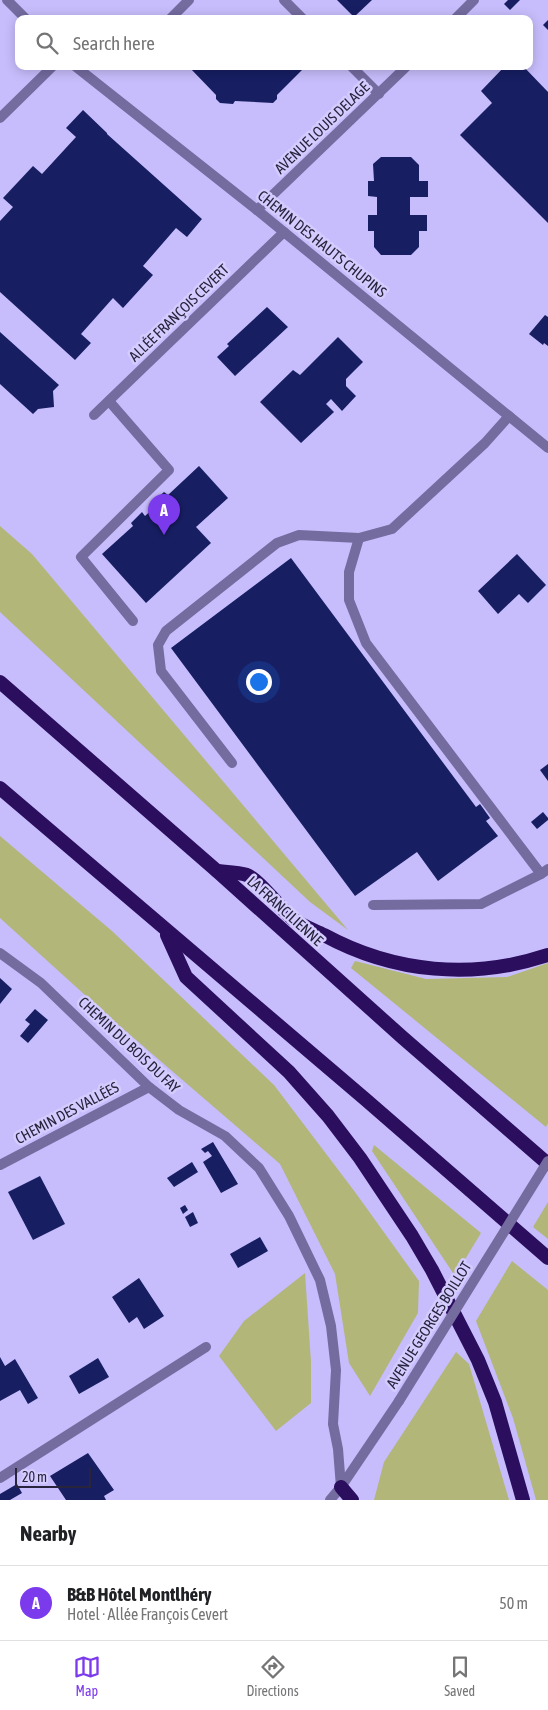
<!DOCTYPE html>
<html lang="en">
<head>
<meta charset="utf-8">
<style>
	:root { --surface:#fff; --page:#f2f2f2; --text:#202124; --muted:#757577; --line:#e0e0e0; --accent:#7c3aed }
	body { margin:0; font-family:"Asap Condensed",sans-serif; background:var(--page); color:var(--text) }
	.scale { position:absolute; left:15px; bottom:12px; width:76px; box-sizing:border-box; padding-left:5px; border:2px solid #28243c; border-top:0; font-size:14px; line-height:18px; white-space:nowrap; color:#28243c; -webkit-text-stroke:4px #d4ccff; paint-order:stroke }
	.you { position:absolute; left:258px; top:681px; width:18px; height:18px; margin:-12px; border:4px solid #fff; border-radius:50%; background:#1a73e8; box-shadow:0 0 0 8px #1a73e833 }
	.badge { display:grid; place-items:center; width:32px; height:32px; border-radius:50%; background:var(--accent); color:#fff; font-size:16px; font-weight:700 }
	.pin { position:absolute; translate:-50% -41px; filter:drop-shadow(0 1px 2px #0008) }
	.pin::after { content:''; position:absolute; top:26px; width:18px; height:15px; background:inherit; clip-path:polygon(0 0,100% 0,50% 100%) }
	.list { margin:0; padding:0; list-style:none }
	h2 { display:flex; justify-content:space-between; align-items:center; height:65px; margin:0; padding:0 20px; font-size:21px }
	h2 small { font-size:16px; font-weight:400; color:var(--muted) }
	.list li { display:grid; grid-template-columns:32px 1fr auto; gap:15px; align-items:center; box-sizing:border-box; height:75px; padding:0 20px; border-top:1px solid var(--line) }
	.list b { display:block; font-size:19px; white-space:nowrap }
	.list p { margin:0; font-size:16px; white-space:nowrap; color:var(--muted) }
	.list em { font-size:16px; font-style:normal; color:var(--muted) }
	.icon { flex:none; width:28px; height:28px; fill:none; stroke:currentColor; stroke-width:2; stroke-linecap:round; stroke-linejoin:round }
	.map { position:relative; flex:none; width:548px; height:1500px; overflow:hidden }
	.search { position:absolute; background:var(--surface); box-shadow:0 2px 12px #0003; left:15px; right:15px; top:15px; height:55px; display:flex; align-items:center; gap:12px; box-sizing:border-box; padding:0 18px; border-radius:10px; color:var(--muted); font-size:19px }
	.sheet { height:140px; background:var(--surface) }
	nav { display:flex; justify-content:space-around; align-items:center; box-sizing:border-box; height:70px; border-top:1px solid var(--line); background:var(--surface); font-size:14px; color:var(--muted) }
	nav a { display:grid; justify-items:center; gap:2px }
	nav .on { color:var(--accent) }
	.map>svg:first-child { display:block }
	.green { fill:#b2b679 }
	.building { fill:#171e62 }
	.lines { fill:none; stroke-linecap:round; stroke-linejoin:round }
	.service { stroke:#746b9f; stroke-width:10 }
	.minor { stroke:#746b9f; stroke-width:10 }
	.tertiary { stroke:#746b9f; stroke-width:10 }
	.trunk { stroke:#2c0e5f; stroke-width:14 }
	.tertiary-bridge { stroke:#746b9f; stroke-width:10 }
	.labels { text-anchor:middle; stroke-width:5; stroke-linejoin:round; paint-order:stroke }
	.street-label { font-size:15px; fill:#28243c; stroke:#d4ccff }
</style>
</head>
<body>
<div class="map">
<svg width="548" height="1500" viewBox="0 0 548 1500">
	<rect width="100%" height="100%" fill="#c7bdfc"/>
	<g class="green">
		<path d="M0,526L32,554L348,930L310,902L0,612Z"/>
		<path d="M0,836L112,931L274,1085L355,1192L419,1281L418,1313L370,1396L349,1363L335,1274L280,1164L107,1015L0,918Z"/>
		<path d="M355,961L426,979L507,977L548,963V1123L546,1127L351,968Z"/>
		<path d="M374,1145L481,1233L455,1276L372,1151Z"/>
		<path d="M548,1202V1239L533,1227Z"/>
		<path d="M512,1261L548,1290V1500H536L513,1418L476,1321Z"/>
		<path d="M305,1273L311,1362V1403L276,1431L219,1356L244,1321Z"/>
		<path d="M456,1352L469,1364L509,1500H374L384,1462Z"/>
	</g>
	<g class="building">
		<path d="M337,0H372L354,17Z"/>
		<path d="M508,0H520L510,10L504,4Z"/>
		<path d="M548,20V30L543,25Z"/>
		<path d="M183,66H310L308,69H303L277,95V99L273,103L235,101L233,104L220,103L216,99V95L190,68Z"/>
		<path d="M505,66H523L548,92V223L460,135L492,103L481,91Z"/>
		<path d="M83,110L107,133V134L202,219L187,237L176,228L143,266L153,275L123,308L113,298L81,334L91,343L75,360L0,292V221L13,207L3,198L33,166L42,174L76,137L66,128Z"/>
		<path d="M381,157H411L419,165V181H428V197H410V215H427V231H419V247L411,255H381L374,247V231H368V215H377V197L368,196V181H374L373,164Z"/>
		<path d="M267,307L288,327L235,376L217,357L229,346L227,344Z"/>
		<path d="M545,315L548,317V346L544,343L543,345L529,334Z"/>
		<path d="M0,332L59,385L53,391L54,407L38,409L33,414L0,384Z"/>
		<path d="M338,337L363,362L346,379V386L356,396L342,411L331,399L326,404L334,412L301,443L260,402L293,370L300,375Z"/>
		<path d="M199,466L228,498L196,527L211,543L146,603L102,554L133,526L131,523L142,512L145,516L156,506L153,502L164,492L168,495Z"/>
		<path d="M517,554L546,585L528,603L519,594L498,614L478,591Z"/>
		<path d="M291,558L476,807L480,804L490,818L486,821L498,836L438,881L417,852L355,896L171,648Z"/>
		<path d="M548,764V781L540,770Z"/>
		<path d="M543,812L548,818V820L537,829L531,822Z"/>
		<path d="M0,978L12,989L0,1004Z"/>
		<path d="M35,1009L48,1020L28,1043L20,1036L30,1024L25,1020Z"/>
		<path d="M213,1142L238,1184L221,1193L203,1162L212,1156L208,1151L205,1153L201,1149Z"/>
		<path d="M192,1162L198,1172L174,1187L167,1178Z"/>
		<path d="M40,1176L65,1224L33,1240L8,1192Z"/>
		<path d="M185,1205L188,1210L183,1214L180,1208Z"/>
		<path d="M193,1212L198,1223L190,1227L185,1217Z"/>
		<path d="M260,1237L268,1251L238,1268L230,1254Z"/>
		<path d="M139,1278L164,1316L144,1329L137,1317L129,1323L112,1297Z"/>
		<path d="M0,1357L5,1366L15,1359L38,1398L28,1404L20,1390L0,1401Z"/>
		<path d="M98,1358L109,1377L79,1394L69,1376Z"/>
		<path d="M88,1453L114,1490L104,1496L106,1500H66L50,1476Z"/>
		<path d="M17,1484L22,1493L10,1500H0V1494Z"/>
	</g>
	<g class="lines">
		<g class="service">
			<path d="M284,0L303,19"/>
			<path d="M170,19L189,0"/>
			<path d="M351,66L379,94"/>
			<path d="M109,401L169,470L81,557L133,621"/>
			<path d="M359,538L349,572V600L366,643L541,874L548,869"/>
			<path d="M232,763L161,671L158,645L166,631L277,543L299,535L359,538L392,529L485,443L509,416"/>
			<path d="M373,905L481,904L541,874"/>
			<path d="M0,1478L206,1347"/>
		</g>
		<g class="minor">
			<path d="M7,0L26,19"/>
			<path d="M455,19L474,0"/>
			<path d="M75,66L257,210L548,448"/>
			<path d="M0,118L53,66"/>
			<path d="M257,210L407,66"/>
			<path d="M94,415L284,232"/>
			<path d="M0,953L41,983L149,1087L179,1110L225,1136L259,1168L289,1216L320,1280L331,1326L336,1370L333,1424L338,1449L341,1487"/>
			<path d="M0,1165L149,1087"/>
		</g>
		<path class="tertiary" d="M330,1500L341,1487L399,1401"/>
		<g class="trunk">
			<path d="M0,682L217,871L402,1037L548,1164"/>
			<path d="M0,788L365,1099L548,1258"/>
			<path d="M217,871C226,872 238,872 247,875C257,878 283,911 293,919C302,926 314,930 324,935C394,973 473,980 548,955"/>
			<path d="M167,935L186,977L289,1072L328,1116L360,1158L412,1236L432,1270L478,1360L495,1402L523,1500"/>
			<path d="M341,1487L352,1500"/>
		</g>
		<path class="tertiary-bridge" d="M399,1401L548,1161"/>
	</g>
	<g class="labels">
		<g class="street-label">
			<text transform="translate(322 128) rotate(-44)" y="5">AVENUE LOUIS DELAGE</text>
			<text transform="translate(322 244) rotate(39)" y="5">CHEMIN DES HAUTS CHUPINS</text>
			<text transform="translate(179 313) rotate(-44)" y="5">ALLÉE FRANÇOIS CEVERT</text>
			<text transform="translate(285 911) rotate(42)" y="5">LA FRANCILIENNE</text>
			<text transform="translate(129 1045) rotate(43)" y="5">CHEMIN DU BOIS DU FAY</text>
			<text transform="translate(67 1113) rotate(-28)" y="5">CHEMIN DES VALLÉES</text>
			<text transform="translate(429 1325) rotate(-58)" y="5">AVENUE GEORGES BOILLOT</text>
		</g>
	</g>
</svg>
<div class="scale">20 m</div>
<div class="you"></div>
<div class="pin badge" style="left:164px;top:535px">A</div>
<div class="search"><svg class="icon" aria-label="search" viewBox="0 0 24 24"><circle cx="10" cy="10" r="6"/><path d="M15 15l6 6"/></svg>Search here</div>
</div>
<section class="sheet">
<h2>Nearby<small></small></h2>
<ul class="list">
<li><span class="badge">A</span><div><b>B&amp;B Hôtel Montlhéry</b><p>Hotel · Allée François Cevert</p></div><em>50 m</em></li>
</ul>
</section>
<nav>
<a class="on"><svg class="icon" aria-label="map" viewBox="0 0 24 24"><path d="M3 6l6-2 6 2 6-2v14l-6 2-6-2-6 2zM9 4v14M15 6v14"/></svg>Map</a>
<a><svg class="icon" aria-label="directions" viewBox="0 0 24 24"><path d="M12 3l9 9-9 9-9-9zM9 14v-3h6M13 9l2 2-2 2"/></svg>Directions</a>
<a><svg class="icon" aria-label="saved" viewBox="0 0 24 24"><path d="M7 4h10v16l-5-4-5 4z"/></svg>Saved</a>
</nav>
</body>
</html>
